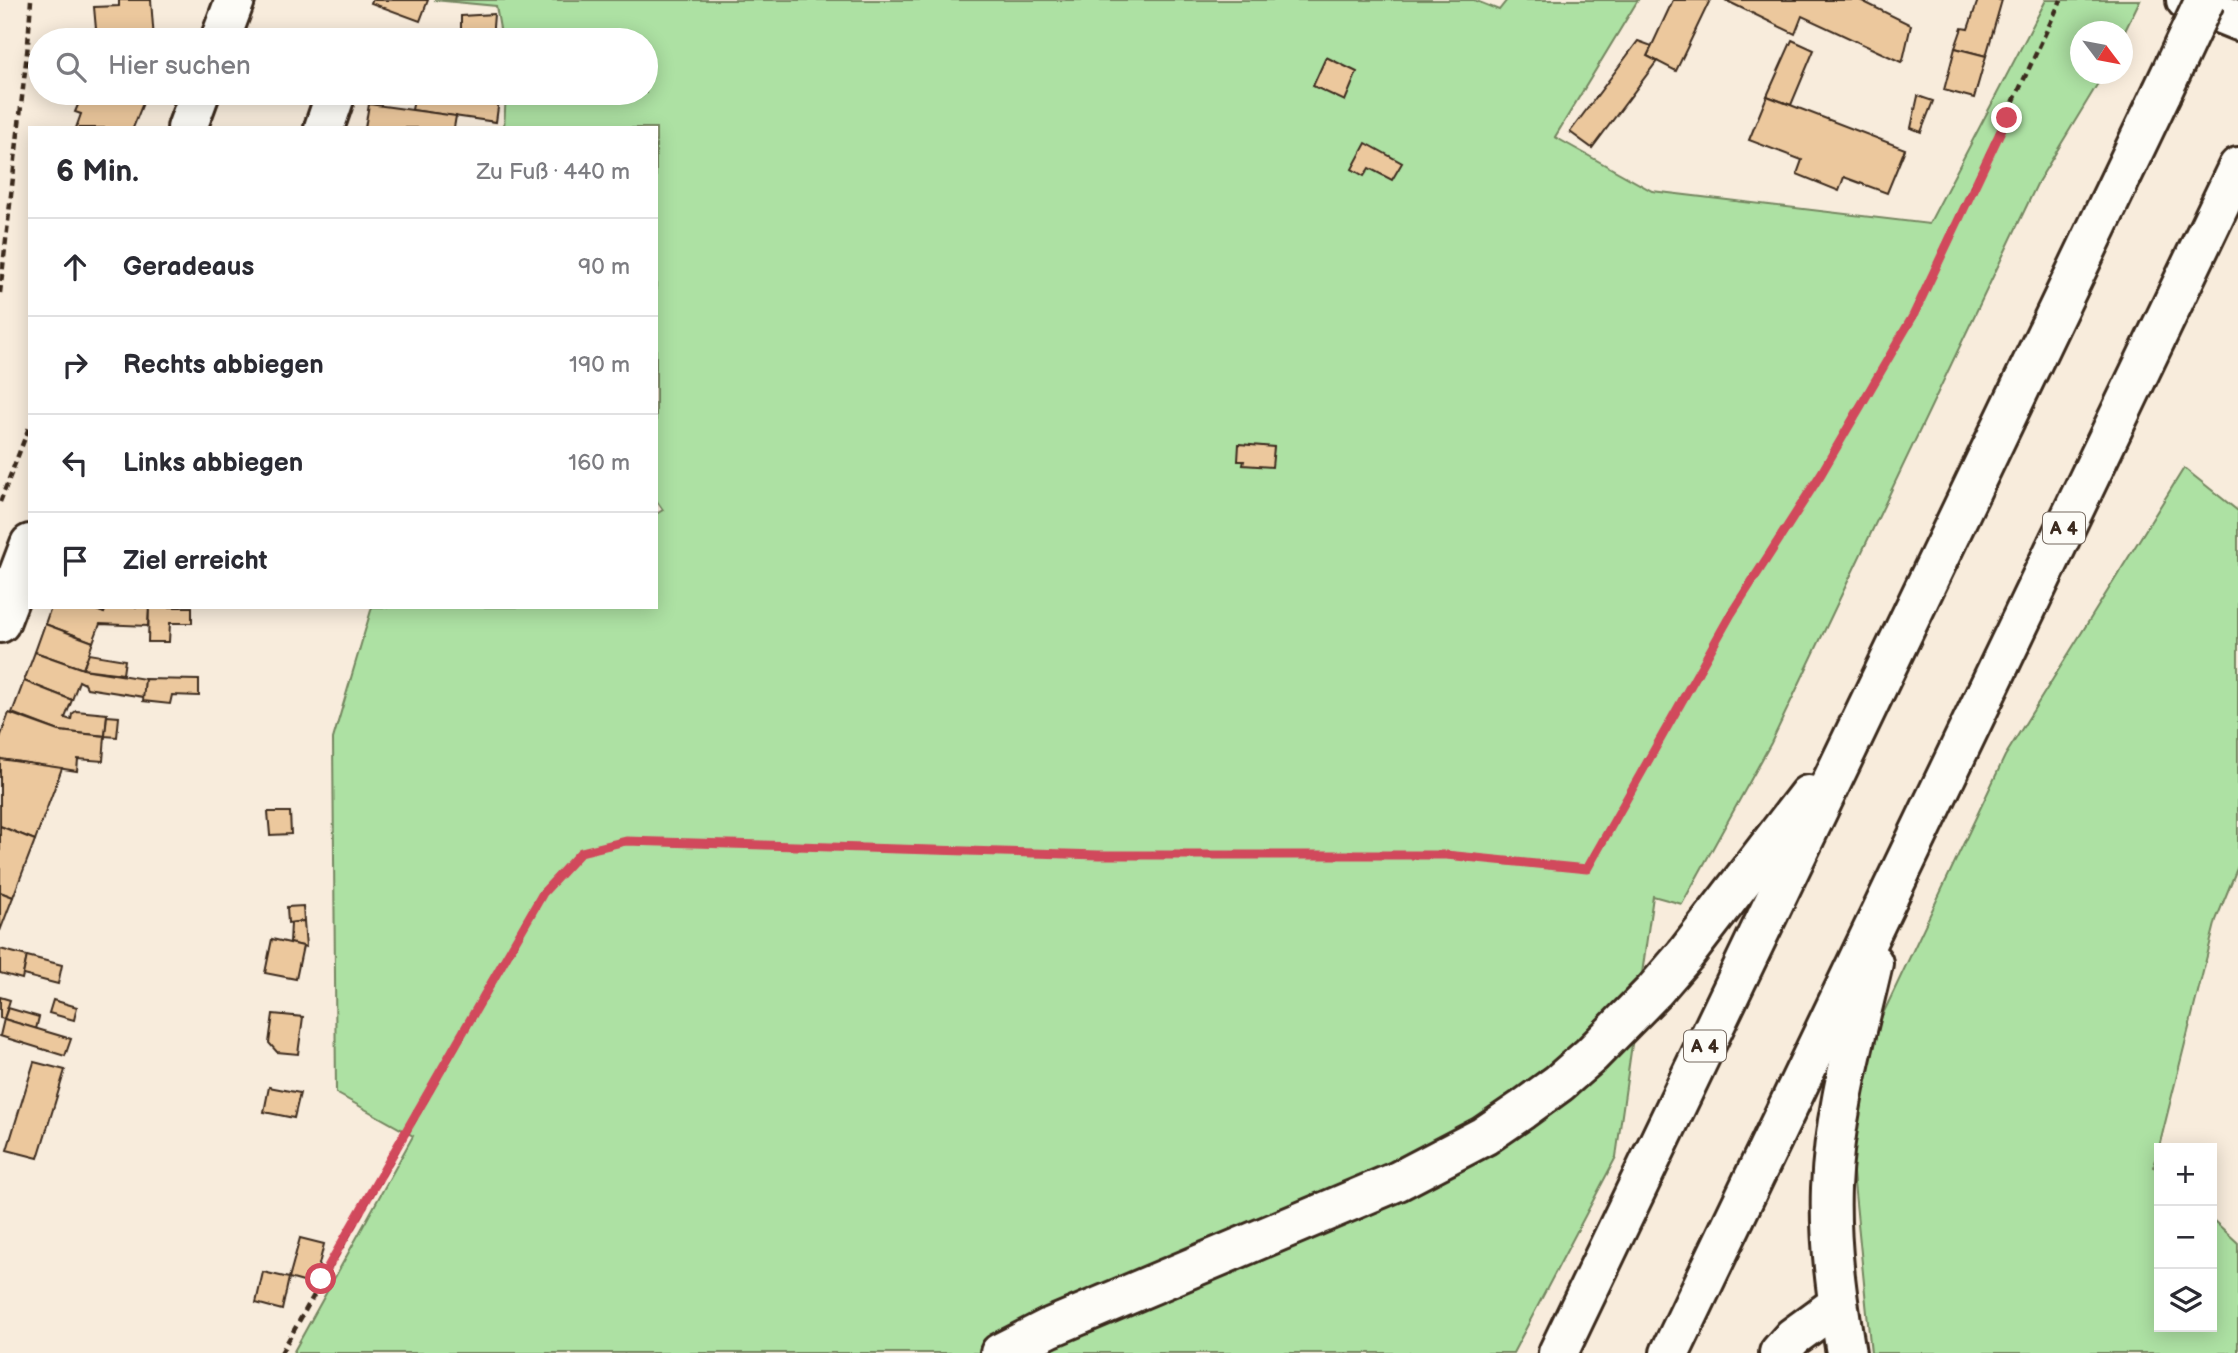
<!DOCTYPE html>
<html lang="de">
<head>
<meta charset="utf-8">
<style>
	:root { --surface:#fff; --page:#f7f7f7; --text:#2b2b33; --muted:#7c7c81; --line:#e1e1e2 }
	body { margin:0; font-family:"Balsamiq Sans",sans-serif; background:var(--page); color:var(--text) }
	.controls { position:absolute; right:21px; bottom:21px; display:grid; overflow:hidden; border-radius:0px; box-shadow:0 4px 18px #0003 }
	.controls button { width:63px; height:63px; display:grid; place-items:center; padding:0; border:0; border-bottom:2px solid var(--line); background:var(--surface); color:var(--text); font:35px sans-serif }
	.compass { position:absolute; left:2070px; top:21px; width:63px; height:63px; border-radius:50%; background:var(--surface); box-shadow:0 4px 18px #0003; rotate:122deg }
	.stop { position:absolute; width:21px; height:21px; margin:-16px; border:5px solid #d1495b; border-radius:50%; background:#fff }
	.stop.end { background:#d1495b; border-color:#fff; box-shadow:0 2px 7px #0008 }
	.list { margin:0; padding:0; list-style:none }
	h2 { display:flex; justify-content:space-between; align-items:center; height:91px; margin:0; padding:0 28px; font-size:30px }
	h2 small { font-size:23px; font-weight:400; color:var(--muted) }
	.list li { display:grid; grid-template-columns:46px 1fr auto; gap:21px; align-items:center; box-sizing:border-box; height:98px; padding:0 28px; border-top:2px solid var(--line) }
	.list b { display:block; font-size:26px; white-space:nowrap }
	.list em { font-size:23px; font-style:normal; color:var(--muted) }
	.icon { flex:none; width:38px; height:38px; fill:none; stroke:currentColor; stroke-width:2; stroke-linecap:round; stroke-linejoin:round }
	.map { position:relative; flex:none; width:2238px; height:1353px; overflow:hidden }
	.search { position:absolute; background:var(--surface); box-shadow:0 4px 18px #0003; left:28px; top:28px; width:630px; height:77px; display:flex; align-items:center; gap:18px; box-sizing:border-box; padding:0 24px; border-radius:38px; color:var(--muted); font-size:26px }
	.panel { position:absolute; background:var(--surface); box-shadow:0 4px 18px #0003; left:28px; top:126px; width:630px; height:483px; border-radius:0px }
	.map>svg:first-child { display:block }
	.green { fill:#ade1a3; stroke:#748660; stroke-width:2 }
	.building { fill:#ecc89d; stroke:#3b2a1e; stroke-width:2 }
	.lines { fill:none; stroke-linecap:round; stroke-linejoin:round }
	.minor-casing { stroke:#3b2a1e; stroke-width:44 }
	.major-casing { stroke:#3b2a1e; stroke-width:44 }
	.highway-casing { stroke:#3b2a1e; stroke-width:44 }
	.path { stroke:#3b2a1e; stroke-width:4.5; stroke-dasharray:7 5; stroke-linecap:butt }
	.minor { stroke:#fdfcf7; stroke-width:38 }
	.major { stroke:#fdfcf7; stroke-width:38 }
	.highway { stroke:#fdfcf7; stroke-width:38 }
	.highway-bridge-casing { stroke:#3b2a1e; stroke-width:44; stroke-linecap:butt }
	.highway-bridge { stroke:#fdfcf7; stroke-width:38 }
	.route { stroke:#d1495b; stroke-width:9 }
	.labels { text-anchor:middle; stroke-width:5; stroke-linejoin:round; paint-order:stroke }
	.shield { fill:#fdfcf7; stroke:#75695f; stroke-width:2 }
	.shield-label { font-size:19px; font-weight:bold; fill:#3b2a1e }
</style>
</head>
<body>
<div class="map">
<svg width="2238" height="1353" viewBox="0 0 2238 1353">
	<rect width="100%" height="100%" fill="#f8ecdc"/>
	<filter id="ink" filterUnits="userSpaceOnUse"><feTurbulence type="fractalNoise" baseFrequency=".0143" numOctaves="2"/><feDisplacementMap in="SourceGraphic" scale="14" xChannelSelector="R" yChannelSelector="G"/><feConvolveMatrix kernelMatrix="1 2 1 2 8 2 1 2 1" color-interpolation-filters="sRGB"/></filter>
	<g filter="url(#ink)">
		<g class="green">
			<path d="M434,0H1474L1499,10L1507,0H1638L1555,137L1652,191L1929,224L2046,0H2140L2123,35L2122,32H2080V74L2103,75L2038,182L1771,743L1682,904L1653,896L1616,1157L1513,1353H293L413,1136L336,1093L333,739L372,607H656V514L663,510L656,500V128H504L506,93H646V40H502L496,6Z"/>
			<path d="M2184,468L2238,511V866L2216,920L2154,1167L2159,1171V1327H2212V1219L2238,1243V1353H1871L1849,1133L1881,1018L2005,756Z"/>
		</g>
		<g class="building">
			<path d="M119,0H151L154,40H97L94,7L119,6Z"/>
			<path d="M372,0H428L420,21L371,3Z"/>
			<path d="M1673,0H1710L1676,71L1647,56Z"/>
			<path d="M1725,0H1860L1911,25L1903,60L1901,62L1802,16L1795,34Z"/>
			<path d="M1978,0H2002L1986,56L1955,48L1962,28L1968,29Z"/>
			<path d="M494,14L492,40H461V16Z"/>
			<path d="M1792,40L1814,50L1791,105L1767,96Z"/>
			<path d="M1638,41L1652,46L1647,56L1657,61L1592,148L1570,132Z"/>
			<path d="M1955,48L1986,56L1974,98L1944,90Z"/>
			<path d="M1326,57L1357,72L1345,101L1313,86Z"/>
			<path d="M83,93H147L133,128H76L81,114L75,112Z"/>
			<path d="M415,93H500L496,122L412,110Z"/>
			<path d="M1767,96L1905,149L1887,193L1844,177L1839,191L1797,174L1802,160L1749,140Z"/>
			<path d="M1918,96L1933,101L1921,132L1911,128Z"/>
			<path d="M369,104L456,116L454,128H365Z"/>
			<path d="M1366,143L1402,163L1392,180L1369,168L1364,176L1352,169Z"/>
			<path d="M1239,444L1274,447L1272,467L1243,465L1244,461H1238Z"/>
			<path d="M51,607H89L104,613L106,607H149L148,626L100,624L93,642L45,624Z"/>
			<path d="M89,607H106L104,613Z"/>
			<path d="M149,607H192V623H170L169,642H148Z"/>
			<path d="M45,624L93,642L83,669L35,652Z"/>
			<path d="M35,652L83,669L145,679L144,697L87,688L85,684L79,681L72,700L24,681Z"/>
			<path d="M89,654L125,660L123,674L83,669Z"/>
			<path d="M145,679L199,680V696L172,695L170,704L143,701Z"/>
			<path d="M24,681L72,700L65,718L71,720L72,714L76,711L107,714L105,736L59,731L12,713Z"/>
			<path d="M9,713L59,731L105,736L103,761L78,759L77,771L0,759V738Z"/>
			<path d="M107,716L119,717L117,737L105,736Z"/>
			<path d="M0,759L62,768L35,840L0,826Z"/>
			<path d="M268,812H290L291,834L270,835Z"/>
			<path d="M0,826L35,840L13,897L0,892Z"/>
			<path d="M0,892L13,897L0,931Z"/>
			<path d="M303,906L304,921L288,923L287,907Z"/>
			<path d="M304,921L306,947L290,943L291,923Z"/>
			<path d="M272,939L303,946L296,979L265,973Z"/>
			<path d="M0,949L27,956L22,979L0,973Z"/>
			<path d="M27,956L62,965L58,984L23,975Z"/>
			<path d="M0,997L10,1000L4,1019L0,1018Z"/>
			<path d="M53,1000L77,1007L74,1020L49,1013Z"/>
			<path d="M8,1008L39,1017L36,1029L4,1019Z"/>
			<path d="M273,1014L303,1017L298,1054L277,1052L269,1043Z"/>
			<path d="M4,1019L71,1039L65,1056L0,1036Z"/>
			<path d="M34,1062L65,1070L38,1158L7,1150Z"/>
			<path d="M269,1087L300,1093L294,1118L264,1112Z"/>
			<path d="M300,1238L324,1244L314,1285L289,1278Z"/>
			<path d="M263,1272L289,1278L282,1310L256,1303Z"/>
		</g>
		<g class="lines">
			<defs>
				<g id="minor">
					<path d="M2186,0L2238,21"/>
					<path d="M324,128L336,93"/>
					<path d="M1779,1353L1793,1337L1838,1304"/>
				</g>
				<g id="major">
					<path d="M220,40L235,0"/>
					<path d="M187,128L200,93"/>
					<path d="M0,623L30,544"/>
				</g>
				<g id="highway">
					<path d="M1000,1353L1049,1328L1398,1181L1484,1136L1522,1110L1559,1083L1591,1055L1654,991L1685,955L1808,795"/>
					<path d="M1558,1353L2162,92"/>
					<path d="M1670,1353L2238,167"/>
					<path d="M1846,1353C1837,1299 1829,1243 1831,1188C1834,1112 1856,1037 1873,963"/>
				</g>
			</defs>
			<use href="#minor" class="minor-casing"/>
			<use href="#major" class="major-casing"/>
			<use href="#highway" class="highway-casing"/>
			<g class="path">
				<path d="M0,293L28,44L31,0"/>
				<path d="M0,502L30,425"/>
				<path d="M281,1353L543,893L581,852L626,841L1099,855H1446L1587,869L1731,614L1821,474L1913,316L2061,0"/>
			</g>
			<use href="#minor" class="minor"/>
			<use href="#major" class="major"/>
			<use href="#highway" class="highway"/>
			<defs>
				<path id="highway-bridge" d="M2162,92L2205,0"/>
			</defs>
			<use href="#highway-bridge" class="highway-bridge-casing"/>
			<use href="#highway-bridge" class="highway-bridge"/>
		</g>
	</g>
	<g class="lines" filter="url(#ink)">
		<path class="route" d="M321,1279L543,893L581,852L626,841L1099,855H1446L1587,869L1731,614L1821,474L1913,316L2007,118"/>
	</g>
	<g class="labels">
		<g class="shield">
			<rect x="2043" y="512.5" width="42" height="31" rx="5"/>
			<rect x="1684" y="1030.5" width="42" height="31" rx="5"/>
		</g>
		<g class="shield-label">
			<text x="2064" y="535">A 4</text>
			<text x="1705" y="1053">A 4</text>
		</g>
	</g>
</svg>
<div class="controls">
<button>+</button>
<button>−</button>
<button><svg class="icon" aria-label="layers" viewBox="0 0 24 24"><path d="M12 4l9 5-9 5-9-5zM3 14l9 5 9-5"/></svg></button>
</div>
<svg class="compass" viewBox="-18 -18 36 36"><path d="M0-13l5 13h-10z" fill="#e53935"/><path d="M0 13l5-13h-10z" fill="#7c7c81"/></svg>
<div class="stop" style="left:321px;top:1279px"></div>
<div class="stop end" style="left:2007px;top:118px"></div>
<div class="search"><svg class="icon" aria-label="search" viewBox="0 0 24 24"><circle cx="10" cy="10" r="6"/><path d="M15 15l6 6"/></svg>Hier suchen</div>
<section class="panel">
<h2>6 Min.<small>Zu Fuß · 440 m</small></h2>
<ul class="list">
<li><svg class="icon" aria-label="ahead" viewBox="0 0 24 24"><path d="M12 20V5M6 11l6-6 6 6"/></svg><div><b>Geradeaus</b></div><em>90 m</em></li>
<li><svg class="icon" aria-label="right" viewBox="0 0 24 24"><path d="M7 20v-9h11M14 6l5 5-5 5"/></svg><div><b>Rechts abbiegen</b></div><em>190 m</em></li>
<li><svg class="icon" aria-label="left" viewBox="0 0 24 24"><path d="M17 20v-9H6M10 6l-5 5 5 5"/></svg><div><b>Links abbiegen</b></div><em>160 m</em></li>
<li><svg class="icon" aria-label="arrive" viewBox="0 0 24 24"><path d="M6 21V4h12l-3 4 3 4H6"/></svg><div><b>Ziel erreicht</b></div></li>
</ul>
</section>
</div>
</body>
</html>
